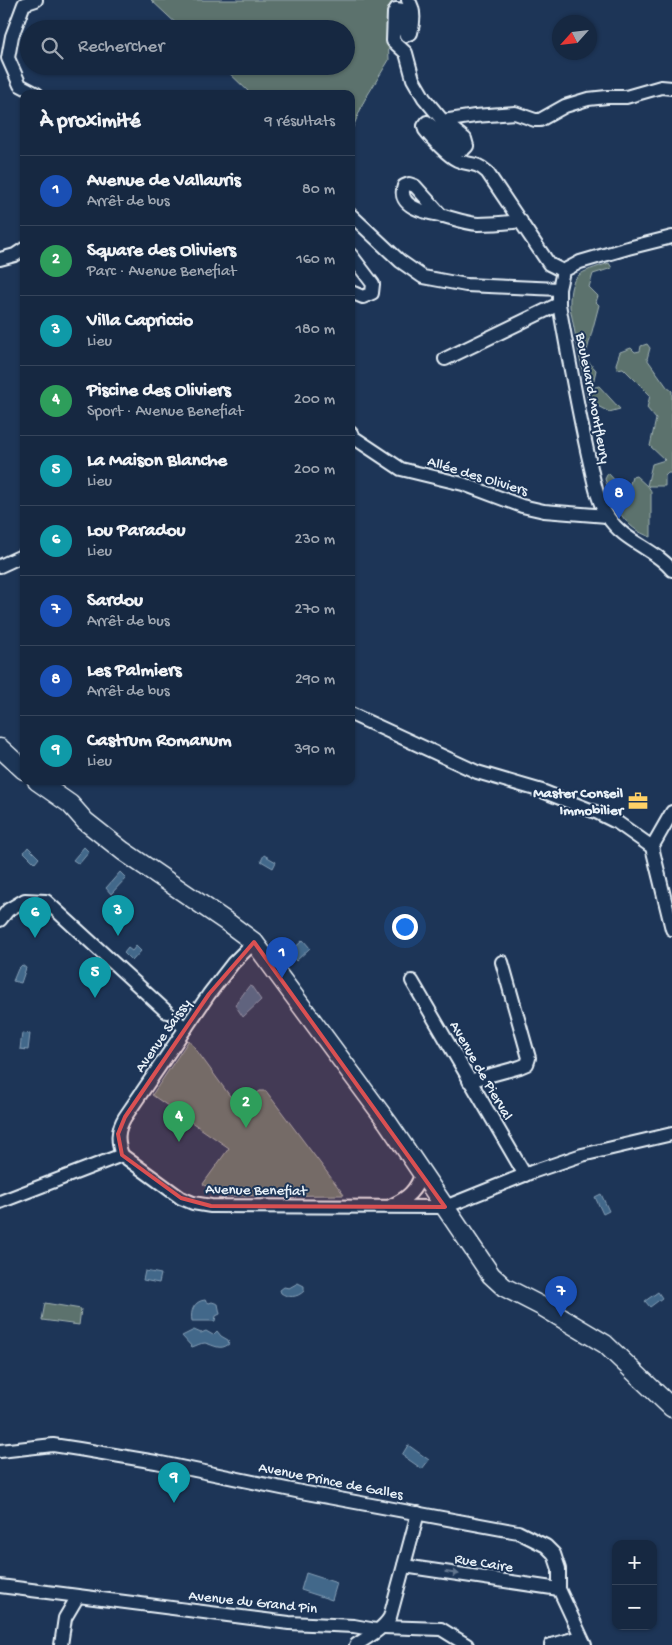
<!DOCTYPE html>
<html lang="fr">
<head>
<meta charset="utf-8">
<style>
	:root { --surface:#162841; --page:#23344c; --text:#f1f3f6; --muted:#9ea6b1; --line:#35445a; --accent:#ffd166 }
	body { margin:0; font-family:"Gochi Hand",sans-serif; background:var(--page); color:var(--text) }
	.controls { position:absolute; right:15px; bottom:15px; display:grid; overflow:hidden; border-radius:10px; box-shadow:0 1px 4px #0004 }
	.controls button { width:45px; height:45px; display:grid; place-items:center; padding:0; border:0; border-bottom:1px solid var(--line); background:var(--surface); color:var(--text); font:25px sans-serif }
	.compass { position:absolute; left:552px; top:15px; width:45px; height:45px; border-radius:50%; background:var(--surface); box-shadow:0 1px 4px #0004; rotate:243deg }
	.you { position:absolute; left:404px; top:926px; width:18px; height:18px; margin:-12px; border:4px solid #fff; border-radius:50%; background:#1a73e8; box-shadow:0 0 0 8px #1a73e833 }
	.badge { display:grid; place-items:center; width:32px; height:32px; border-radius:50%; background:var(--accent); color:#fff; font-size:16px; font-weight:700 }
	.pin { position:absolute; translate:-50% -41px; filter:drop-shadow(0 1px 2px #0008) }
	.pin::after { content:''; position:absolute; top:26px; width:18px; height:15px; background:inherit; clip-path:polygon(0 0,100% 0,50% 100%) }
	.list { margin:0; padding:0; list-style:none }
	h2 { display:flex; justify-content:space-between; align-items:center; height:65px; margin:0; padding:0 20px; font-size:21px }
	h2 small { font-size:16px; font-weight:400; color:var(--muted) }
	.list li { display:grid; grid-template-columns:32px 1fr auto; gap:15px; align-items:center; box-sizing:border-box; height:70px; padding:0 20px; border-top:1px solid var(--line) }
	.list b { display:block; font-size:19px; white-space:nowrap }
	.list p { margin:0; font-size:16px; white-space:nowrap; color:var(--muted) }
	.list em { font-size:16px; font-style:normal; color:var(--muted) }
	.icon { flex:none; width:28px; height:28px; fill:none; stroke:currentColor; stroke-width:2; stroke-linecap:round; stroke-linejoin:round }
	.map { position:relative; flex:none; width:672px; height:1645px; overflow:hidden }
	.search { position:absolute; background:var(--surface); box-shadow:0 1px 4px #0004; left:20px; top:20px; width:335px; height:55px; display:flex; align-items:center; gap:12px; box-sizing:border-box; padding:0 18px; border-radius:28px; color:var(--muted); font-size:19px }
	.panel { position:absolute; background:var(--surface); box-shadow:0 1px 4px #0004; left:20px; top:90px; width:335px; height:695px; border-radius:10px }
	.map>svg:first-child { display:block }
	.green { fill:#5b726d; stroke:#a2b2b2 }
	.water { fill:#43688a; stroke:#859fb6 }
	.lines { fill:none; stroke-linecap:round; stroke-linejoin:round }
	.street-casing { stroke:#e8f1f8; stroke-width:16 }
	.secondary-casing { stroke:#e8f1f8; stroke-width:21 }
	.street { stroke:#1d3557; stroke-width:12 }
	.secondary { stroke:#1d3557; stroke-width:18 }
	.oneway { fill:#64778f }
	.marked { fill:#da5052; fill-opacity:0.2; stroke:#da5052; stroke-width:4; stroke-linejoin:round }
	.labels { text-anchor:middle; stroke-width:4; stroke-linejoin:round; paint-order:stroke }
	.street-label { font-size:15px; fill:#e8f1f8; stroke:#1d3557 }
	.poi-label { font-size:15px; font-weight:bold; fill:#e8f1f8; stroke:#1d3557; text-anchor:end }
</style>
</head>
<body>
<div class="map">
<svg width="672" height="1645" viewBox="0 0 672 1645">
	<rect width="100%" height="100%" fill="#1d3557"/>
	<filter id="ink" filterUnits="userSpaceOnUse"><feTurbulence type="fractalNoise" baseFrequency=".02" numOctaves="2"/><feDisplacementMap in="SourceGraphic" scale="10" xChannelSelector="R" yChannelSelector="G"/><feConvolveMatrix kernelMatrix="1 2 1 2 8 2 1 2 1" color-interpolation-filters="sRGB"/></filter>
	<g filter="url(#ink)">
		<g class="green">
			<path d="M151,0H392L388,34L389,60L364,101L351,132V94H251L222,66H346V29H182Z"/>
			<path d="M609,263L612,268L593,274L589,287L598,296L596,302L599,305L585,358L596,370L592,388L599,386L620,409L609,412L588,401L570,307C569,272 580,273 609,263Z"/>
			<path d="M647,344L650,348L647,359L667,387L672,391V473H668L665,476V486H648L651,491V537C623,528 614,505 605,479L608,473L622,488L629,487L632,477L636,476L647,486L652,464L665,460L650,446L656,419L647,408L650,395L623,368L617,369L616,364L620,352L631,348L635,352L640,351L641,346Z"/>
			<path d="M189,1040L238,1107L260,1091H266L344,1195L221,1196L203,1184L229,1148L152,1095Z"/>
			<path d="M45,1303L81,1309L79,1325L42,1320Z"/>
		</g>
		<g class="water">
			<path d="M28,847L39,858L35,863L24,852Z"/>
			<path d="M84,847L89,852L79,864L73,860Z"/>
			<path d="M264,855L276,862L273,868L261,861Z"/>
			<path d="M120,872L126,878L111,894L106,888Z"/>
			<path d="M303,940L310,948L296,961L289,953Z"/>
			<path d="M136,946L141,951L132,961L124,953L128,948L132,951Z"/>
			<path d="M22,965L26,968L21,983L13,981L18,969Z"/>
			<path d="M249,986L252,987L261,1000L243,1017L235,1005Z"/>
			<path d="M22,1033L30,1034L28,1050L20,1049Z"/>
			<path d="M601,1194L609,1211L603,1214L595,1197Z"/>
			<path d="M145,1271L161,1274L159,1283L143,1280Z"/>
			<path d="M298,1283L304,1286V1291C297,1298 288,1298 281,1293L280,1290L284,1287L289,1288Z"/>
			<path d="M658,1292L662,1298L650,1307L645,1301Z"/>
			<path d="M205,1300L209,1303L212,1302L218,1304L220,1314L216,1316L215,1321H192C190,1311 194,1301 205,1300Z"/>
			<path d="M194,1330L201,1333L206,1331L213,1335L217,1331L221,1336L228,1340L229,1344C220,1351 214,1345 205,1343C200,1343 196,1346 192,1347L182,1336Z"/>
			<path d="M408,1445L429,1460L422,1469L402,1455Z"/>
			<path d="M306,1573L337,1583L332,1600L301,1590Z"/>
		</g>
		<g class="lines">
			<defs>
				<g id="street">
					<path d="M36,0L24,4L12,36L8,58L20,85L37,94"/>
					<path d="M408,0C415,9 414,22 411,33L406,35C401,27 406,18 403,10L396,9L394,13L393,41L406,53L413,79L424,98L443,121L465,139L467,146L464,149H459L427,122L424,126L425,130C431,138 448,156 457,160C470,166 475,161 487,172L549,264L563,271"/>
					<path d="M443,121L475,116L515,113L535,120H540L565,106L588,99L607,97H626L661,87L672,88"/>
					<path d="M351,215L400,261L423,277L466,285L559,289"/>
					<path d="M442,216L415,186L409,184L404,186C396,208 429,213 444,216C455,219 466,223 478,224C492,224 506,223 521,221"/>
					<path d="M672,237L628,248L580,262L563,271L559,289V304C568,355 577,405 588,455C593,475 596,500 608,517C624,542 654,548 672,570"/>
					<path d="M351,255L373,284L372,293L363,297L351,292"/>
					<path d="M0,259L15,255L24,249"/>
					<path d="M445,359L559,304"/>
					<path d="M351,433L353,437L401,469L463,484L522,506L544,511L607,516"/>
					<path d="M0,566L24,555"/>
					<path d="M351,714L477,772L542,791L598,813L618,823L652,847L672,929"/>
					<path d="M652,847L672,812"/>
					<path d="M0,920L8,910L25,900L46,901L167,1012"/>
					<path d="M412,981L525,1175"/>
					<path d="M175,1020L186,1028"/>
					<path d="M469,1081L520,1067L527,1064L529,1058L502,962"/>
					<path d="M122,1155L181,1198L193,1203L211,1206L445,1207L532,1172L582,1155L672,1134"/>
					<path d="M122,1155C117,1141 117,1130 125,1117L209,994L233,963L254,942"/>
					<path d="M0,1202L122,1155"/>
					<path d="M392,1205C408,1198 416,1190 422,1173"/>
					<path d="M0,1451L53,1445L79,1449L156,1462L301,1492L518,1532L546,1546L554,1554L559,1569V1589L585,1645"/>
					<path d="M404,1566L559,1589"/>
					<path d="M0,1586L289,1623L354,1626L376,1630"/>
					<path d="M383,1627L441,1629L467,1645"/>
					<path d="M61,1645L65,1618L78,1596"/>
					<path d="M356,1645C368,1637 383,1629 390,1617L418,1513"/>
					<path d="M551,1645L580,1637"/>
				</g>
				<g id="secondary">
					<path d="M0,748L24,770"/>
					<path d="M37,781L70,804L85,821L123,851L227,922L254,942L388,1123L491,1275L504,1287L543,1307L605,1344L672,1408"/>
				</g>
			</defs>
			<use href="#street" class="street-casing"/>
			<use href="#secondary" class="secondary-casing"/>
			<use href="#street" class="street"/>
			<use href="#secondary" class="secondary"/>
		</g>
		<defs><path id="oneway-solid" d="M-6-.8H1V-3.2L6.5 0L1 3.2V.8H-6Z" transform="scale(1.25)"/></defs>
		<use class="oneway" href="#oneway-solid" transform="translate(452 1573) rotate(9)"/>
	</g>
	<path class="marked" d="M254,942L445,1207L211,1206L181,1198L122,1155L118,1134L125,1117L209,994Z"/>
	<defs>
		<symbol id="office-bare" viewBox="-9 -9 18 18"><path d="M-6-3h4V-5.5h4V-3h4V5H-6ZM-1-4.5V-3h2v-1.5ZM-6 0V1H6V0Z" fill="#ffd166" stroke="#1d3557" stroke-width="2.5" paint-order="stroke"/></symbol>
	</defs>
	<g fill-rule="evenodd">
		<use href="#office-bare" x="624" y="787" width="28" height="28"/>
	</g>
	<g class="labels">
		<g class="street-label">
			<text transform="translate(594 398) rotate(79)" y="5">Boulevard Montfleury</text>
			<text transform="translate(478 475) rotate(17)" y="5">Allée des Oliviers</text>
			<text transform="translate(162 1035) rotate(-55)" y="5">Avenue Saissy</text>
			<text transform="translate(482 1070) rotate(60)" y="5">Avenue de Pierval</text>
			<text transform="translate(256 1189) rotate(1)" y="5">Avenue Benefiat</text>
			<text transform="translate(331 1480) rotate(11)" y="5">Avenue Prince de Galles</text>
			<text transform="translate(484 1562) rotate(9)" y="5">Rue Caire</text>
			<text transform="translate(253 1601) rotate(6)" y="5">Avenue du Grand Pin</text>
		</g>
		<g class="poi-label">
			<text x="623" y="797">Master Conseil<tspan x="623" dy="17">Immobilier</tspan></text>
		</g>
	</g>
</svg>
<div class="controls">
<button>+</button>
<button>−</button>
</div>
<svg class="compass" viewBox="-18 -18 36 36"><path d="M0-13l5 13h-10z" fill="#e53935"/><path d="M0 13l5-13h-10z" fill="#9ea6b1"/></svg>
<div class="you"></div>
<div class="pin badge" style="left:282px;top:978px;background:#1a4fb4">1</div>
<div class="pin badge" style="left:246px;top:1128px;background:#2e9e5b">2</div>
<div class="pin badge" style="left:118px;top:936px;background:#0f9aa8">3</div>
<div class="pin badge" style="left:179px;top:1142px;background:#2e9e5b">4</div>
<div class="pin badge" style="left:95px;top:998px;background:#0f9aa8">5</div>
<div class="pin badge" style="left:35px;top:938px;background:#0f9aa8">6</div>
<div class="pin badge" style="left:561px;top:1317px;background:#1a4fb4">7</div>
<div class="pin badge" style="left:619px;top:519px;background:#1a4fb4">8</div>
<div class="pin badge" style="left:174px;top:1503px;background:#0f9aa8">9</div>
<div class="search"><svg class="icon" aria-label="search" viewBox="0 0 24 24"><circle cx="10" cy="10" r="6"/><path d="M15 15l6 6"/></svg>Rechercher</div>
<section class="panel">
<h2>À proximité<small>9 résultats</small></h2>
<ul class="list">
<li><span class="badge" style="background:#1a4fb4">1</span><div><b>Avenue de Vallauris</b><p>Arrêt de bus</p></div><em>80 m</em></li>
<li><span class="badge" style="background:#2e9e5b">2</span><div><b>Square des Oliviers</b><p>Parc · Avenue Benefiat</p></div><em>160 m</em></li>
<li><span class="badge" style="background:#0f9aa8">3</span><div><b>Villa Capriccio</b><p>Lieu</p></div><em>180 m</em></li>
<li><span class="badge" style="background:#2e9e5b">4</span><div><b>Piscine des Oliviers</b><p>Sport · Avenue Benefiat</p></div><em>200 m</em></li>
<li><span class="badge" style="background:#0f9aa8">5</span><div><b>La Maison Blanche</b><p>Lieu</p></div><em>200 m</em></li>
<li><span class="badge" style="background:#0f9aa8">6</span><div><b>Lou Paradou</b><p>Lieu</p></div><em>230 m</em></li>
<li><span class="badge" style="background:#1a4fb4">7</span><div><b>Sardou</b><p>Arrêt de bus</p></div><em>270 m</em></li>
<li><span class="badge" style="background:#1a4fb4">8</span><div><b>Les Palmiers</b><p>Arrêt de bus</p></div><em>290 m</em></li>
<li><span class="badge" style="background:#0f9aa8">9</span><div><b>Castrum Romanum</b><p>Lieu</p></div><em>390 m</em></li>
</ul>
</section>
</div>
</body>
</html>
